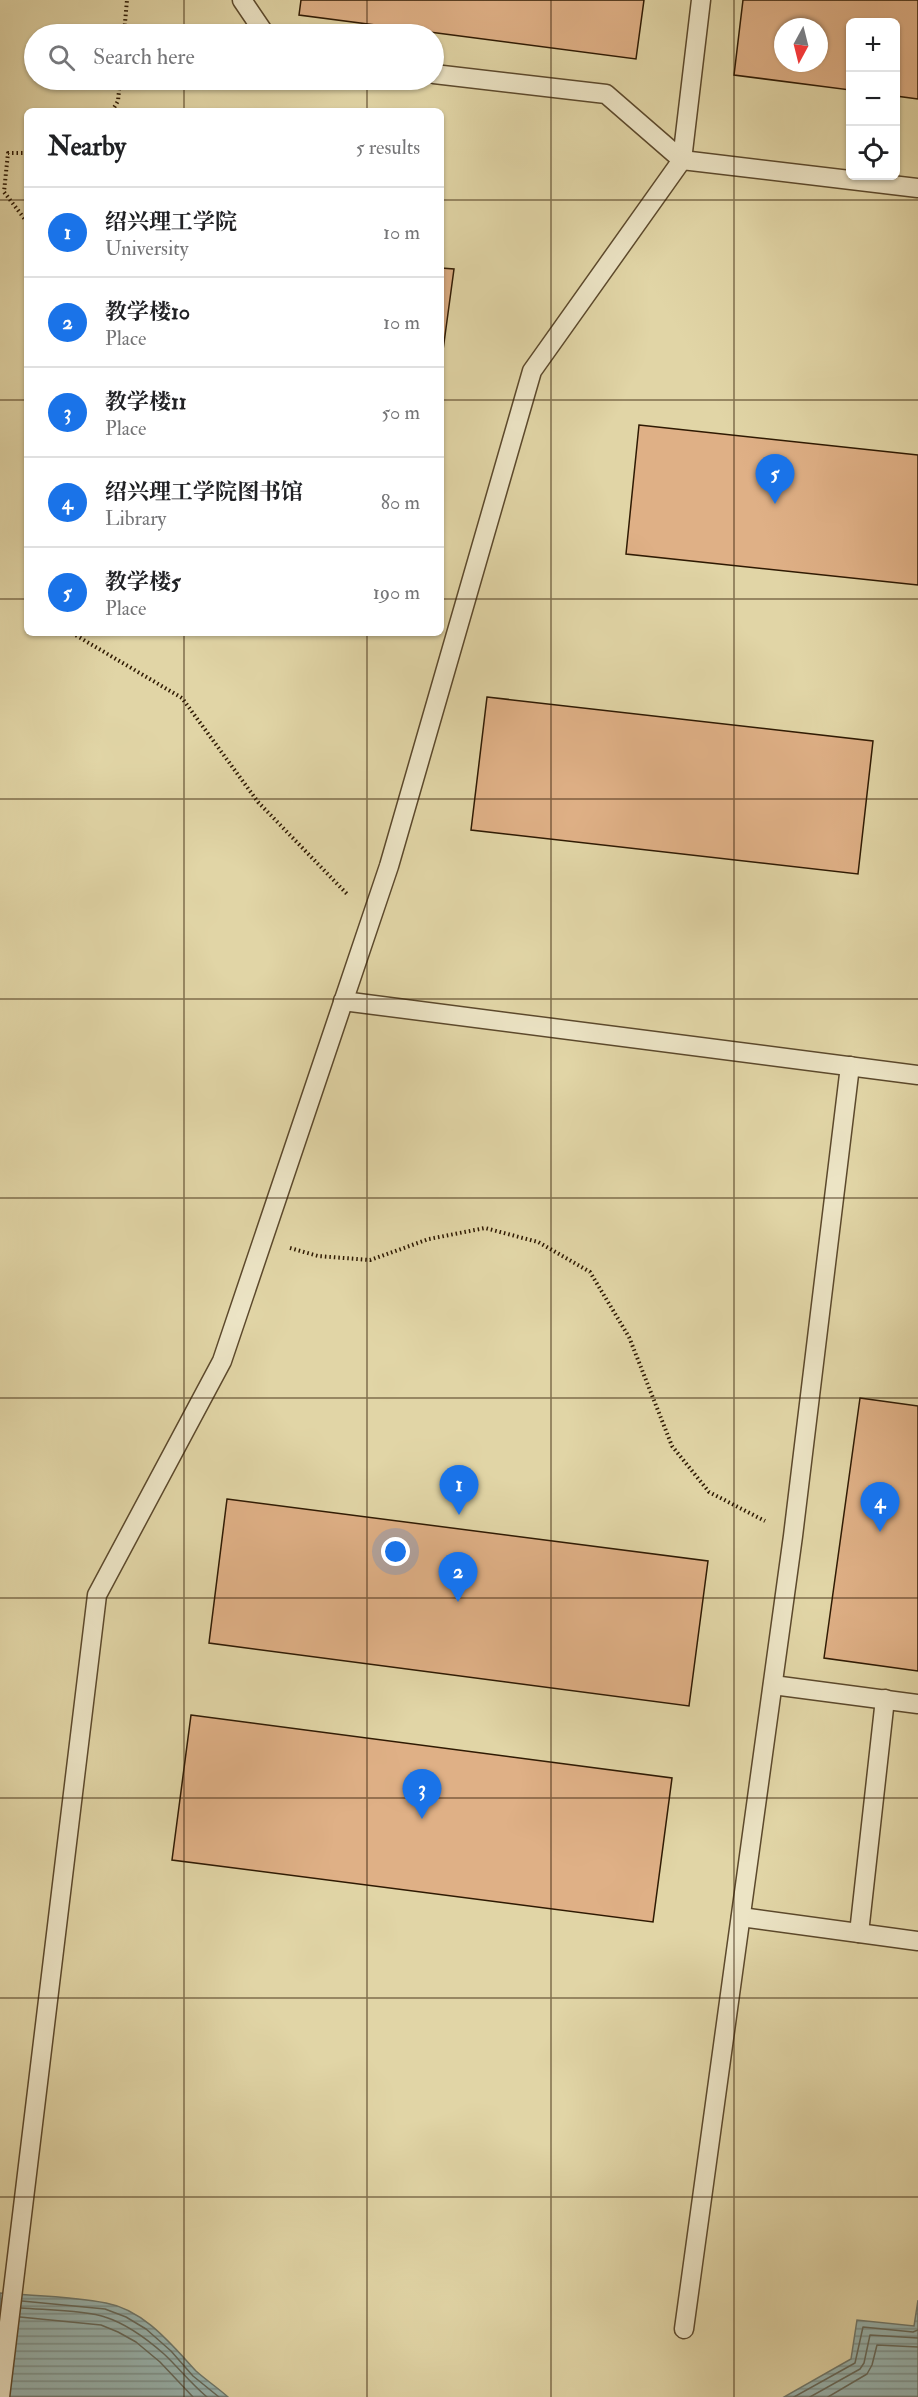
<!DOCTYPE html>
<html lang="en">
<head>
<meta charset="utf-8">
<style>
	:root { --surface:#fff; --page:#f2f2f2; --text:#202124; --muted:#757577; --line:#e0e0e0; --accent:#1a73e8 }
	body { margin:0; font-family:"IM FELL Double Pica","Noto Serif SC",serif; background:var(--page); color:var(--text) }
	.controls { position:absolute; right:18px; top:18px; display:grid; overflow:hidden; border-radius:9px; box-shadow:0 2px 4px #0004 }
	.controls button { width:54px; height:54px; display:grid; place-items:center; padding:0; border:0; border-bottom:2px solid var(--line); background:var(--surface); color:var(--text); font:30px sans-serif }
	.compass { position:absolute; left:774px; top:18px; width:54px; height:54px; border-radius:50%; background:var(--surface); box-shadow:0 2px 4px #0004; rotate:187deg }
	.you { position:absolute; left:396px; top:1552px; width:21px; height:21px; margin:-15px; border:4px solid #fff; border-radius:50%; background:#1a73e8; box-shadow:0 0 0 9px #1a73e833 }
	.badge { display:grid; place-items:center; width:39px; height:39px; border-radius:50%; background:var(--accent); color:#fff; font-size:20px; font-weight:700 }
	.pin { position:absolute; translate:-50% -50px; filter:drop-shadow(0 2px 3px #0008) }
	.pin::after { content:''; position:absolute; top:32px; width:21px; height:18px; background:inherit; clip-path:polygon(0 0,100% 0,50% 100%) }
	.list { margin:0; padding:0; list-style:none }
	h2 { display:flex; justify-content:space-between; align-items:center; height:78px; margin:0; padding:0 24px; font-size:26px }
	h2 small { font-size:20px; font-weight:400; color:var(--muted) }
	.list li { display:grid; grid-template-columns:39px 1fr auto; gap:18px; align-items:center; box-sizing:border-box; height:90px; padding:0 24px; border-top:2px solid var(--line) }
	.list b { display:block; font-size:22px; white-space:nowrap }
	.list p { margin:0; font-size:20px; white-space:nowrap; color:var(--muted) }
	.list em { font-size:20px; font-style:normal; color:var(--muted) }
	.icon { flex:none; width:33px; height:33px; fill:none; stroke:currentColor; stroke-width:2; stroke-linecap:round; stroke-linejoin:round }
	.map { position:relative; flex:none; width:918px; height:2397px; overflow:hidden }
	.search { position:absolute; background:var(--surface); box-shadow:0 2px 4px #0004; left:24px; top:24px; width:420px; height:66px; display:flex; align-items:center; gap:15px; box-sizing:border-box; padding:0 21px; border-radius:33px; color:var(--muted); font-size:22px }
	.panel { position:absolute; background:var(--surface); box-shadow:0 2px 4px #0004; left:24px; top:108px; width:420px; height:528px; border-radius:9px }
	.map>svg:first-child { display:block }
	.water { fill:url(#water-rules); stroke:#6e786c; stroke-width:1.5 }
	.lines { fill:none; stroke-linecap:round; stroke-linejoin:round }
	.shore { stroke:#64685a; stroke-width:1.5 }
	.building { fill:#dfb086; stroke:#2f1a03; stroke-width:1.5; fill-rule:evenodd }
	.service-casing { stroke:#5c492c; stroke-width:21 }
	.path { stroke:#2f1a03; stroke-width:4; stroke-dasharray:1.5 3; stroke-linecap:butt }
	.service { stroke:#ece4c5; stroke-width:18 }
	.grid { fill:none; stroke:#2f1a03; stroke-width:1.5; stroke-opacity:0.55 }
</style>
</head>
<body>
<div class="map">
<svg width="918" height="2397" viewBox="0 0 918 2397">
	<defs>
		<pattern id="water-rules" width="6" height="5" patternUnits="userSpaceOnUse" patternTransform="scale(1.5)"><rect width="6" height="5" fill="#98b6b2"/><path d="M0 2.5h6" fill="none" stroke="#7c938f"/></pattern>
	</defs>
	<rect width="100%" height="100%" fill="#e1d5a6"/>
	<filter id="stains"><feTurbulence type="fractalNoise" baseFrequency=".00333" numOctaves="4"/><feColorMatrix values="0 0 0 0 .2 0 0 0 0 .09 0 0 0 0 .02 0 0 0 .5 -.17"/></filter>
	<radialGradient id="worn" r=".72"><stop offset=".6" stop-color="#630" stop-opacity="0"/><stop offset="1" stop-color="#630" stop-opacity=".3"/></radialGradient>
	<g class="water">
		<path d="M0,2293C35,2296 72,2296 106,2303C144,2310 171,2344 196,2371C206,2380 218,2388 228,2397H0Z"/>
		<path d="M918,2300V2397H784L851,2359L857,2320L914,2326Z"/>
	</g>
	<g class="lines">
		<g class="shore">
			<path d="M22,2301L105,2309L126,2317L146,2329L171,2351L193,2376L219,2397"/>
			<path d="M21,2308C44,2310 85,2310 105,2317C127,2324 147,2339 164,2354C179,2368 190,2383 207,2397"/>
			<path d="M20,2317L101,2325L118,2332L136,2342L160,2362L193,2397"/>
			<path d="M794,2397L855,2363L863,2327L913,2332L918,2330"/>
			<path d="M810,2397L860,2369L864,2363L870,2335L918,2338"/>
			<path d="M828,2397L867,2374L872,2365L877,2345L918,2347"/>
		</g>
	</g>
	<g class="building">
		<path d="M301,0H644L636,59L299,15Z"/>
		<path d="M743,0H918V99L896,96V22H850V90L734,75ZM783,27H819V63H783Z"/>
		<path d="M441,268L454,269L441,365Z"/>
		<path d="M639,425L918,455V585L626,554Z"/>
		<path d="M487,697L873,741L858,874L471,830Z"/>
		<path d="M860,1398L918,1406V1671L824,1658Z"/>
		<path d="M227,1499L708,1561L689,1706L209,1643Z"/>
		<path d="M191,1715L672,1778L653,1922L172,1860Z"/>
	</g>
	<g class="lines">
		<defs>
			<g id="service">
				<path d="M242,0L265,34"/>
				<path d="M434,74L606,94L682,160"/>
				<path d="M682,160L701,0"/>
				<path d="M343,1001L918,1075"/>
				<path d="M773,1685L918,1704"/>
				<path d="M741,1917L918,1941"/>
				<path d="M859,1933L885,1699"/>
				<path d="M684,2329L793,1536L850,1066"/>
				<path d="M0,2397L97,1595L222,1361L389,866L532,371L682,160L918,188"/>
			</g>
		</defs>
		<use href="#service" class="service-casing"/>
		<g class="path">
			<path d="M124,34L127,0"/>
			<path d="M112,111L118,101L120,80"/>
			<path d="M27,153H8L4,192L27,222"/>
			<path d="M72,633L182,698L258,802L348,895"/>
			<path d="M290,1248L318,1256L370,1260L429,1239L485,1228L538,1242L590,1272L629,1337L672,1446L709,1492L765,1521"/>
		</g>
		<use href="#service" class="service"/>
	</g>
	<path class="grid" d="M184,0V34M367,0V34M551,0V2397M734,0V2397M184,80V111M367,80V111M0,200H27M441,200H918M0,400H27M441,400H918M0,599H27M441,599H918M184,633V2397M367,633V2397M0,799H918M0,999H918M0,1198H918M0,1398H918M0,1598H918M0,1798H918M0,1998H918M0,2197H918"/>
	<rect width="100%" height="100%" filter="url(#stains)"/>
	<rect width="100%" height="100%" fill="url(#worn)"/>
</svg>
<div class="controls">
<button>+</button>
<button>−</button>
<button><svg class="icon" aria-label="locate" viewBox="0 0 24 24"><circle cx="12" cy="12" r="6"/><path d="M12 2v4M12 18v4M2 12h4M18 12h4"/></svg></button>
</div>
<svg class="compass" viewBox="-18 -18 36 36"><path d="M0-13l5 13h-10z" fill="#e53935"/><path d="M0 13l5-13h-10z" fill="#757577"/></svg>
<div class="you"></div>
<div class="pin badge" style="left:459px;top:1515px">1</div>
<div class="pin badge" style="left:458px;top:1602px">2</div>
<div class="pin badge" style="left:422px;top:1819px">3</div>
<div class="pin badge" style="left:880px;top:1532px">4</div>
<div class="pin badge" style="left:775px;top:504px">5</div>
<div class="search"><svg class="icon" aria-label="search" viewBox="0 0 24 24"><circle cx="10" cy="10" r="6"/><path d="M15 15l6 6"/></svg>Search here</div>
<section class="panel">
<h2>Nearby<small>5 results</small></h2>
<ul class="list">
<li><span class="badge">1</span><div><b>绍兴理工学院</b><p>University</p></div><em>10 m</em></li>
<li><span class="badge">2</span><div><b>教学楼10</b><p>Place</p></div><em>10 m</em></li>
<li><span class="badge">3</span><div><b>教学楼11</b><p>Place</p></div><em>50 m</em></li>
<li><span class="badge">4</span><div><b>绍兴理工学院图书馆</b><p>Library</p></div><em>80 m</em></li>
<li><span class="badge">5</span><div><b>教学楼5</b><p>Place</p></div><em>190 m</em></li>
</ul>
</section>
</div>
</body>
</html>
